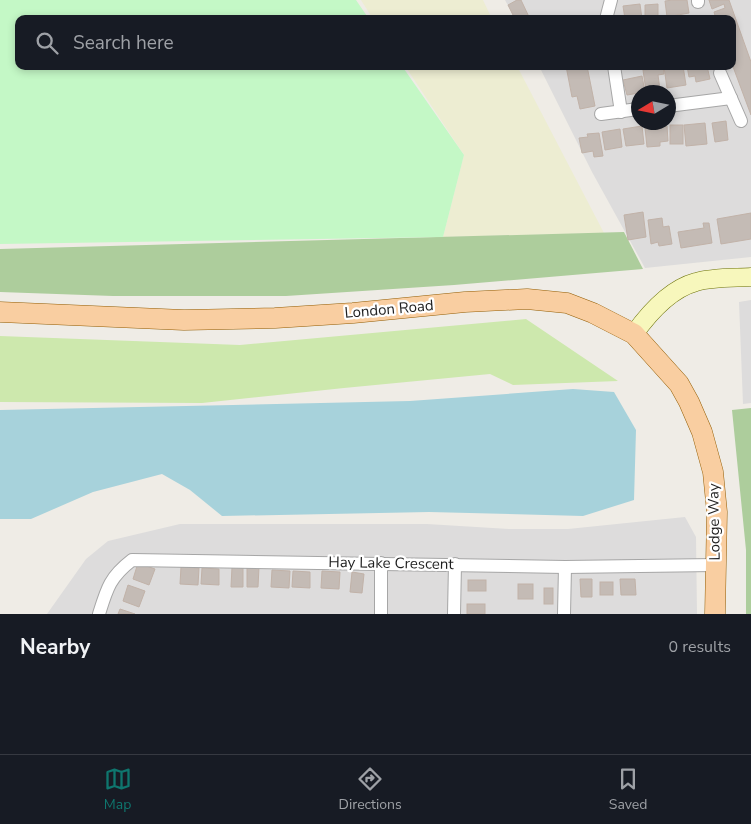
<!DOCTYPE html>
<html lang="en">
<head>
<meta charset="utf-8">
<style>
	:root { --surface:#171b24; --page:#242831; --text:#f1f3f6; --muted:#9ea1a6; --line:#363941; --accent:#0f766e }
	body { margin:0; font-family:"Nunito Sans",sans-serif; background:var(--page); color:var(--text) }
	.compass { position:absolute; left:631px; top:85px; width:45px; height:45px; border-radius:50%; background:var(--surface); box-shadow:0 2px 8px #0003; rotate:260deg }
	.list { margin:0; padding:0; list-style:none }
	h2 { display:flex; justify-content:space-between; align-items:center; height:65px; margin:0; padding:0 20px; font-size:21px }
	h2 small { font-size:16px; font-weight:400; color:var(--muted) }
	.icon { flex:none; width:28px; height:28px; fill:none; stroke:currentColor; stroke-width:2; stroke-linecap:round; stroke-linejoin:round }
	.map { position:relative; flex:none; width:751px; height:614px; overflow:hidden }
	.search { position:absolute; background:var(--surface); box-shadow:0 2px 8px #0003; left:15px; right:15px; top:15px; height:55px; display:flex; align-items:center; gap:12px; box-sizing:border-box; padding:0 18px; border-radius:10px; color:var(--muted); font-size:19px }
	.sheet { height:140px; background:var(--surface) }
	nav { display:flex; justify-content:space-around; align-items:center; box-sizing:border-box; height:70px; border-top:1px solid var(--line); background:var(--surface); font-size:14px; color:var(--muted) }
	nav a { display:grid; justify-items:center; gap:2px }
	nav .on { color:var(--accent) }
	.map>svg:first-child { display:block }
	.residential { fill:#dddcdc; fill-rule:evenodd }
	.farmland { fill:#ededd2 }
	.grass { fill:#cde8ad }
	.forest { fill:#adcd9c }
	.park { fill:#c4f8c6 }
	.water { fill:#a7d2db }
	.building { fill:#c4bbb5; stroke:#c1b2a8 }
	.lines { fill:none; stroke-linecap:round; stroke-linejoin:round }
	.minor-casing { stroke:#a6a6a6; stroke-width:14 }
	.secondary-casing { stroke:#6d7309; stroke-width:19 }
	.primary-casing { stroke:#945e05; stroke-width:21 }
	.minor { stroke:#fff; stroke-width:12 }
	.secondary { stroke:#f7f7bc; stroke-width:18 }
	.primary { stroke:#f9cea1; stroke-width:20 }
	.labels { text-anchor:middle; stroke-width:4.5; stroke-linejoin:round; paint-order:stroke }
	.street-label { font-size:15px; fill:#1f1f1f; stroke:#fff }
</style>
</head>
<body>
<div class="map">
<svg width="751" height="614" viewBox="0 0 751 614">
	<rect width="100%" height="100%" fill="#efece6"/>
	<g class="residential">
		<path d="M505,0H751V257L645,268L592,172L539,66H732V19H515ZM638,92H668V122H638Z"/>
		<path d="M751,300V403L743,404L739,302Z"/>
		<path d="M685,517L696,537L697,614H47L86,559L108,541L180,524H427L509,529H568Z"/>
	</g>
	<g class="farmland">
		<path d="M361,0H483L492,19H373Z"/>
		<path d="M405,66H517L604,233L443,237L464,155Z"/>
	</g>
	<path class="grass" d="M526,319L618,381L513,385L490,374L344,388L202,403L0,402V336L240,345Z"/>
	<g class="forest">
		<path d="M624,232L643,269L454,285L286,296H113L0,292V249Z"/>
		<path d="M751,408V614H746V550L732,410Z"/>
	</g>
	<path class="park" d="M0,0H356L369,19H19V66H402L464,155L443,237L0,244Z"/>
	<path class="water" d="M573,389L614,392L636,430L634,500L583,516L429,512L222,516L190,490L162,474L93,492L31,519H0V410L410,401Z"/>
	<g class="building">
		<path d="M517,0H521L530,19H515L508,5Z"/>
		<path d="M673,0H687L689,13L667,17L665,1Z"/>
		<path d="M709,0H729L751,62V115L732,64V19H716L714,12L725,8L724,4L712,9Z"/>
		<path d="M640,4L642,19H625L623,6Z"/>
		<path d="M658,4V19H645V5Z"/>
		<path d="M566,66H587L595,106L580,109L577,96L572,97Z"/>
		<path d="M655,66H663L664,74L658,75L660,90L646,91L643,70L656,69Z"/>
		<path d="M683,66L686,85L667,88L664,67Z"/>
		<path d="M687,66H707L710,79L696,82L695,76L689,77Z"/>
		<path d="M642,76L645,92L627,95L623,80Z"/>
		<path d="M726,121L728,140L715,142L712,123Z"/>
		<path d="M705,123L707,144L686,146L684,125Z"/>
		<rect x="670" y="125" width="13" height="19"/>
		<path d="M642,126L644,144L626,146L623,129Z"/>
		<path d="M667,126L668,141L660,142V146L647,147L645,128Z"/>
		<path d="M620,129L622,147L605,150L602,132Z"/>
		<path d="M599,133L603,156L594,157L593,151L582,153L579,138L588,137L587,134Z"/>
		<path d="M643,212L646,237L628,240L624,215Z"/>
		<path d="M751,213V239L721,244L717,219Z"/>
		<path d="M662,218L663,227L669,226L672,244L659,246L658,242L651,244L648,220Z"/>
		<path d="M703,223H709L712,243L681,248L678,232L704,228Z"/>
		<path d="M138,563L155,569L149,585L133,579Z"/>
		<path d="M181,567L199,568L198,585L180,584Z"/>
		<path d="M232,567H243V587H231Z"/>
		<path d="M247,567H259L258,587H247Z"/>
		<path d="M202,568L219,569V585L201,584Z"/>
		<path d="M272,570L290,571L289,588L271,587Z"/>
		<path d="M293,571L310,572V588L292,587Z"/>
		<path d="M322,571L340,572L339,589L321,588Z"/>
		<path d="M352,572L364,574L362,593L350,592Z"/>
		<path d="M580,579H592V597H581Z"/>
		<path d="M620,579H635L636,595H621Z"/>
		<rect x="468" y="580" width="18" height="11"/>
		<rect x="600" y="582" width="13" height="13"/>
		<rect x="518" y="584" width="15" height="15"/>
		<path d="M128,585L145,591L139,607L123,601Z"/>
		<rect x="544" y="588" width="9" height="16"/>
		<rect x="467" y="604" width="18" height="10"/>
		<path d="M120,609L135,614H118Z"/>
	</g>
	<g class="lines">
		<defs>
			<g id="minor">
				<path d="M698,0V2"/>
				<path d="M606,19L611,0"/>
				<path d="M614,66L621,112"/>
				<path d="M720,73L741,121"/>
				<path d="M668,106L731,98"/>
				<path d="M601,114L638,109"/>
				<path d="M99,614C107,588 110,577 132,560L565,567L715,565"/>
				<path d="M381,614V563"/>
				<path d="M454,614L455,564"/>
				<path d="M564,614L565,567"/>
			</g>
			<path id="secondary" d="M634,334C649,313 670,289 696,282C712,277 734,278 751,277"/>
			<path id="primary" d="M0,312L184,320L275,318L353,313L465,302L527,299L567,303L593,313L634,334L679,384L689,402L702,432L713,472L717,512L715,614"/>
		</defs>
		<use href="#minor" class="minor-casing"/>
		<use href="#secondary" class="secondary-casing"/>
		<use href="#primary" class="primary-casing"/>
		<use href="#minor" class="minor"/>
		<use href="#secondary" class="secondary"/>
		<use href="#primary" class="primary"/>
	</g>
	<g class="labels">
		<g class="street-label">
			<text transform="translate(389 309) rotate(-5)" y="5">London Road</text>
			<text transform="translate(714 522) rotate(-91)" y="5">Lodge Way</text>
			<text transform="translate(391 563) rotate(1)" y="5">Hay Lake Crescent</text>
		</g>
	</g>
</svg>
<svg class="compass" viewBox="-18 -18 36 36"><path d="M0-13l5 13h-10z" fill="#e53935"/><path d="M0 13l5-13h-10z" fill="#9ea1a6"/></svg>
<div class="search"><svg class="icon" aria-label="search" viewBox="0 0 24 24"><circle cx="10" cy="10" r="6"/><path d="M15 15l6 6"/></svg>Search here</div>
</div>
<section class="sheet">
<h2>Nearby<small>0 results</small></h2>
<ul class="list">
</ul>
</section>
<nav>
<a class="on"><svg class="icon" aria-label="map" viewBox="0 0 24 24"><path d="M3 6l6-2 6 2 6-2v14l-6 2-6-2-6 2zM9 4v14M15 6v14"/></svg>Map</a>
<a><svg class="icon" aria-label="directions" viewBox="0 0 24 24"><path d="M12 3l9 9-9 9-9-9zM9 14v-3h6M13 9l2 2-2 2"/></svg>Directions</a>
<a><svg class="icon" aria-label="saved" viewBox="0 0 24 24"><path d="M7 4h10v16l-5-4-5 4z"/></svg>Saved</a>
</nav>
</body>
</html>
